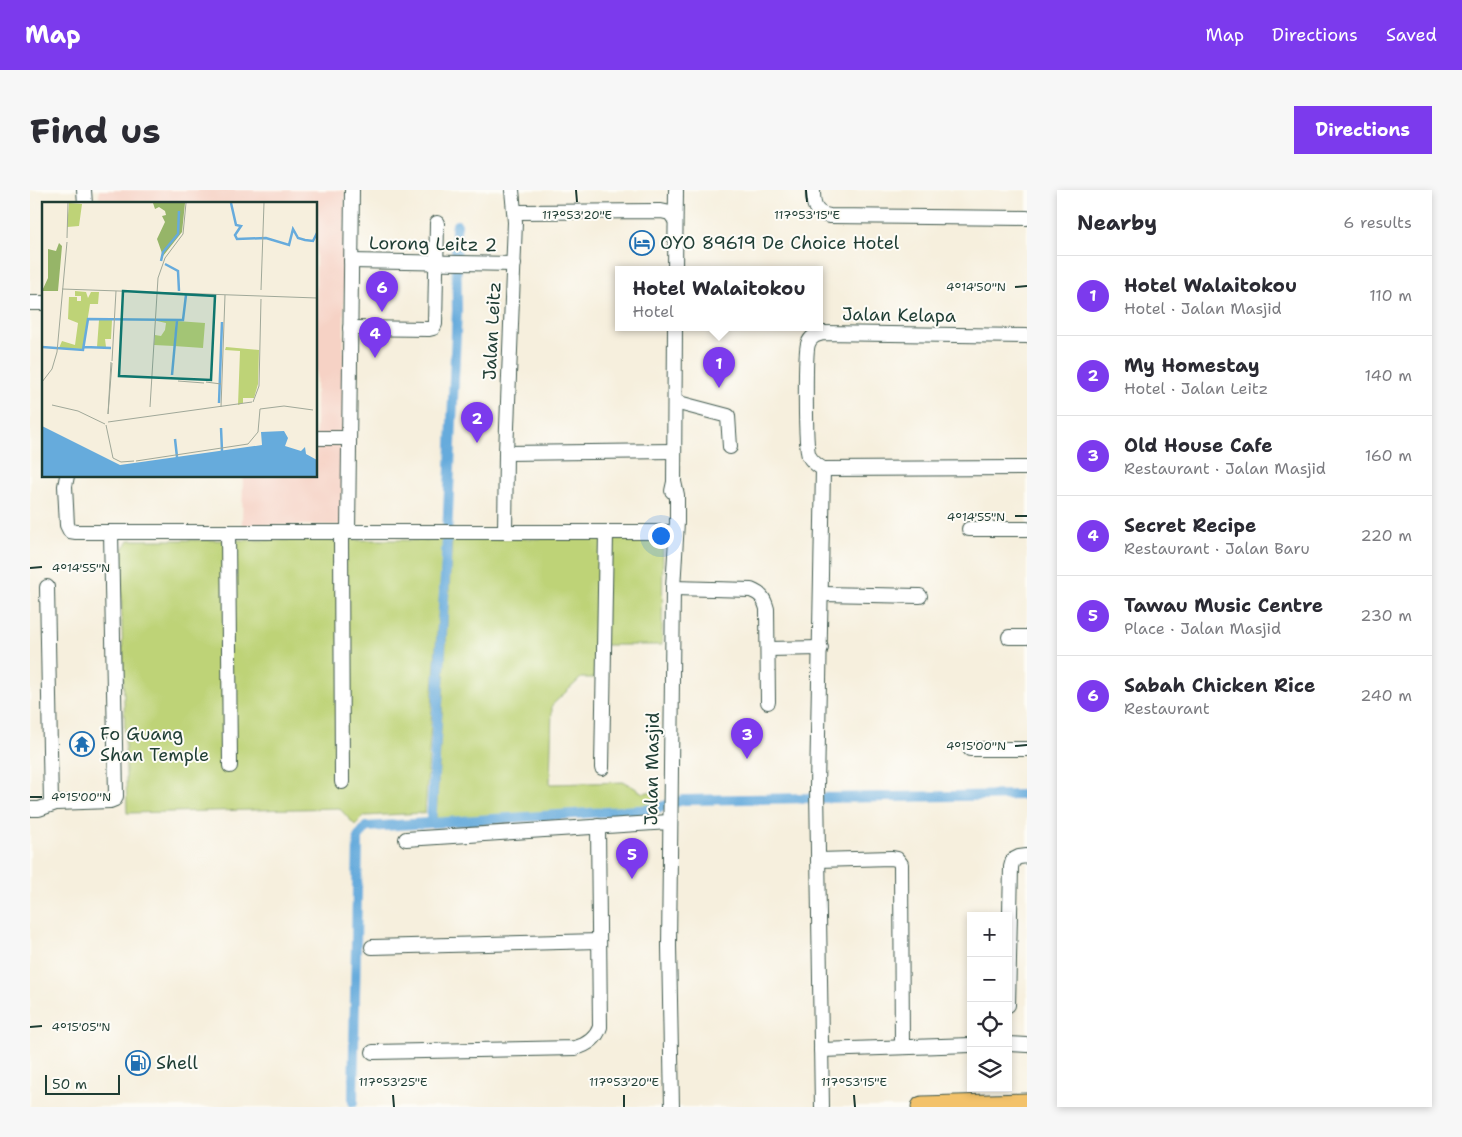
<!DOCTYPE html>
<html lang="en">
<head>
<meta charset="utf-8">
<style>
	:root { --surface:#fff; --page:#f7f7f7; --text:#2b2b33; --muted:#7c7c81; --line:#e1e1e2; --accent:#7c3aed }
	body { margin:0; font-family:"Shantell Sans",sans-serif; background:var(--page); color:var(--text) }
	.controls { position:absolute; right:15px; bottom:15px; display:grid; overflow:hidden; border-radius:0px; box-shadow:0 2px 8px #0003 }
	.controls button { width:45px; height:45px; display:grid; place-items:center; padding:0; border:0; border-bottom:1px solid var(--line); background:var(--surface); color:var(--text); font:25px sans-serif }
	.scale { position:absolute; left:15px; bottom:12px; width:75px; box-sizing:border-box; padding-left:5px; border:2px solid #1f3d34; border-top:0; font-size:14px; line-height:18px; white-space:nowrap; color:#1f3d34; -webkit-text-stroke:4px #fdfcf7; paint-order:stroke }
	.you { position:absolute; left:630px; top:345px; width:18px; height:18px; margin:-12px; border:4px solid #fff; border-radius:50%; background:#1a73e8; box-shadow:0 0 0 8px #1a73e833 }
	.badge { display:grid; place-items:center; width:32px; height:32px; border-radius:50%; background:var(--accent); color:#fff; font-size:16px; font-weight:700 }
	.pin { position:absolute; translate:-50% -41px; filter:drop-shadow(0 1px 2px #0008) }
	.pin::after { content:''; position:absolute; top:26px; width:18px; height:15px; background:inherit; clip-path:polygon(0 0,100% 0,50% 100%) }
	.popup { position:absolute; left:585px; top:76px; width:208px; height:65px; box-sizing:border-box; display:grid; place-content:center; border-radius:0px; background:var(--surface); filter:drop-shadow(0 1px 4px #0005); font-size:16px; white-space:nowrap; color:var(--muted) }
	.popup b { font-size:19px; color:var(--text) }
	.popup::after { content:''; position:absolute; left:50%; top:100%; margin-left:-10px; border:10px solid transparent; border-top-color:var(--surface) }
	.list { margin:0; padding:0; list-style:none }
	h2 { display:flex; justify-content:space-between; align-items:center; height:65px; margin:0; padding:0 20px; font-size:21px }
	h2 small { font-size:16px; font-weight:400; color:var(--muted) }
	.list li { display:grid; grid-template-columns:32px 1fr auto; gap:15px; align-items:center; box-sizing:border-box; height:80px; padding:0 20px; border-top:1px solid var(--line) }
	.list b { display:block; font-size:19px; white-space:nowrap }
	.list p { margin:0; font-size:16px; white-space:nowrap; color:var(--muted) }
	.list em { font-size:16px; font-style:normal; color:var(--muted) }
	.icon { flex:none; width:28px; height:28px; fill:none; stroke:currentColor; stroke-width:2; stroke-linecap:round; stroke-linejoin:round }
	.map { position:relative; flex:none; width:997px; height:917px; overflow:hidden; border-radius:0px }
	header { display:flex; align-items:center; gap:30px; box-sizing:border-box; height:70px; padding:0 25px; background:var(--accent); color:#fff }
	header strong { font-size:24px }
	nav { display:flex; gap:28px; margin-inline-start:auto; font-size:18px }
	.intro { display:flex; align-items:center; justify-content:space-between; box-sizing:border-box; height:120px; padding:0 30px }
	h1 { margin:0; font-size:35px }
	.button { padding:12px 22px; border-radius:0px; background:var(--accent); color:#fff; font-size:18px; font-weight:700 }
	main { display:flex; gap:30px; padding:0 30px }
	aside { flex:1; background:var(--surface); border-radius:0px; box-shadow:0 2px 8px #0003 }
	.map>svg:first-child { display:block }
	.built { fill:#f6d2c5 }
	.green { fill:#bed377; stroke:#6e8856 }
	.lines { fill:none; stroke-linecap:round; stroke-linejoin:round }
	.canal { stroke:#66abdc; stroke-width:10 }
	.minor-casing { stroke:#3f584d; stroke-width:16 }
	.highway-casing { stroke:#3f584d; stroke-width:23 }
	.minor { stroke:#fff; stroke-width:14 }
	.highway { stroke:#f3c26a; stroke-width:21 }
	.ticks { fill:none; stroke:#1f3d34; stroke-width:2 }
	.labels { text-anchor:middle; stroke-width:4; stroke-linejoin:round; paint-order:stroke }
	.poi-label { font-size:18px; fill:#1f3d34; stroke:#fdfcf7; text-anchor:start }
	.street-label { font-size:18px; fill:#1f3d34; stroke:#fdfcf7 }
	.inset-river { fill:none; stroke:#66abdc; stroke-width:2.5 }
	.inset-road { fill:none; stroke:#a0a899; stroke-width:1 }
	.view { fill:#0f766e; fill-opacity:0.15; stroke:#0f766e; stroke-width:2.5 }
	.inset-edge { fill:none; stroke:#1f3d34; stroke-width:2.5 }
	.ticks-label { font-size:12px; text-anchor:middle; fill:#1f3d34; stroke:#fdfcf7; stroke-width:4; stroke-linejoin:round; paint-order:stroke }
</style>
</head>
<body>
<header>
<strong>Map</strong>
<nav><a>Map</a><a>Directions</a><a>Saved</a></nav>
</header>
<div class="intro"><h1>Find us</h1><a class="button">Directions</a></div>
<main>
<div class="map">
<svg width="997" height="917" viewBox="0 0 997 917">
	<rect width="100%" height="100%" fill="#fdfcf7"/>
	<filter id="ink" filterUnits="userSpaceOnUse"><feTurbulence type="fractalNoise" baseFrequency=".02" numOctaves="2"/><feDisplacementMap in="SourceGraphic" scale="10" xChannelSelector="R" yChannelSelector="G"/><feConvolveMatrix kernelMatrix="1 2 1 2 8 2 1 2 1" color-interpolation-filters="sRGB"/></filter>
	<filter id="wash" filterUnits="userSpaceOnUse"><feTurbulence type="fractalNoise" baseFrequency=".0096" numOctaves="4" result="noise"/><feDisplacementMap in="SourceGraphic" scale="20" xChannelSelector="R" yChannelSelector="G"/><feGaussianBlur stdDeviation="1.12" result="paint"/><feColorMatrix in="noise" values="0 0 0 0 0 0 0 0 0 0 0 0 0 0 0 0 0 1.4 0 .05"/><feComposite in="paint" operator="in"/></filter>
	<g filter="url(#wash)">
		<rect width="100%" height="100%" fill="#f6efdd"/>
		<path class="built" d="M69,0H313L315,5L312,335H212L213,286H286V14H69Z"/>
		<g class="green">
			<path d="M633,348L632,455H566V488H551L522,515L520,594L595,592L613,603L629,600V608L623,615L406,630L422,349Z"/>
			<path d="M99,350H413L395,623L334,626L325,635L309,618L97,623L90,364Z"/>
		</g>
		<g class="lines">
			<g class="canal">
				<path d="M401,633L416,368L427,120L426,40L427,35"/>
				<path d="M323,912L328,648L336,637L624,619L653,610L997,605"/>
			</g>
		</g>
	</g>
	<g filter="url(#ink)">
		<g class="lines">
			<defs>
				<g id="minor">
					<path d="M54,0L55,14"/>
					<path d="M783,0C783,14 784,24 800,26L997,28"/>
					<path d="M487,22L631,21L640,23L645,30"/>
					<path d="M321,71L484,74"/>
					<path d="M645,79L646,0"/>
					<path d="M0,113H14"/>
					<path d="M320,138L399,139L403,138L405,134L407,33"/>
					<path d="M997,146L793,143C786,145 781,146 778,154C775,163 775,258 779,266C782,272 788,276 793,279L997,278"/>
					<path d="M645,212L698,226L700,257"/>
					<path d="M286,248H319"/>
					<path d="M476,263L644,261"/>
					<path d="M37,286L35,296L37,335L40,341L46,342H641"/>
					<path d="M642,301L644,292L645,137"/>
					<path d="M939,339H997"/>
					<path d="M198,342L200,576"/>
					<path d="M311,342L312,592"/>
					<path d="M318,342L322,0"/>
					<path d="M475,342L476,263L485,32L482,0"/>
					<path d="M17,397L21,614"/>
					<path d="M643,398L721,400C731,404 734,408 737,419L738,512"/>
					<path d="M792,404L890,406"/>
					<path d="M979,447H997"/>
					<path d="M738,459L791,458"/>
					<path d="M940,559H997"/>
					<path d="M572,578L576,342"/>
					<path d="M0,619H9L26,613L80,611L85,609L86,606L81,342"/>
					<path d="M376,649L639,632"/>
					<path d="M788,670L861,668L867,669L871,674L872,857"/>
					<path d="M342,757L569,751"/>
					<path d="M978,815L981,677L983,670L989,667L997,666"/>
					<path d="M978,854L997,855"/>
					<path d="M791,860L941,855"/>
					<path d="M343,862L545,858C557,855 566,849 570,837L568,636"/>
					<path d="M642,917L639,756L643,398L647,332V305L644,292"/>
					<path d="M792,917L787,598L793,279"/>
				</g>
				<path id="highway" d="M892,917L997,914"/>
			</defs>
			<use href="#minor" class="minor-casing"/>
			<use href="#highway" class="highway-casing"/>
			<use href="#minor" class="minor"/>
			<use href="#highway" class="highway"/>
		</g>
	</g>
	<path class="ticks" d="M546,0L547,12M776,0L777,12M985,97L997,96M985,326H997M0,378L12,377M985,556L997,555M0,607H12M0,837L12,836M363,905L364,917M594,905V917M824,905L825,917"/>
	<defs>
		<symbol id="hotel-ring" viewBox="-11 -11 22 22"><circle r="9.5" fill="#fdfcf7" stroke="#1f6fb2" stroke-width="1.5"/><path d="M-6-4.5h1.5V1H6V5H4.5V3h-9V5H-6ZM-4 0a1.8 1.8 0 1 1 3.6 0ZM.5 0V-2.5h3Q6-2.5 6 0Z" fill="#1f6fb2"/></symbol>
		<symbol id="temple-ring" viewBox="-11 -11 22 22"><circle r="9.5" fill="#fdfcf7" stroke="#1f6fb2" stroke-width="1.5"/><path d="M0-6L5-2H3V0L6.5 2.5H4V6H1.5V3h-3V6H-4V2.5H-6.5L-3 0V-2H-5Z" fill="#1f6fb2"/></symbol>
		<symbol id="fuel-ring" viewBox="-11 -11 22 22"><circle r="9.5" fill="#fdfcf7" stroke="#1f6fb2" stroke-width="1.5"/><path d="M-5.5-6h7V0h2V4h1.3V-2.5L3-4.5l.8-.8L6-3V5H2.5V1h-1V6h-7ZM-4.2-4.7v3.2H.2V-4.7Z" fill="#1f6fb2"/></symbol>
	</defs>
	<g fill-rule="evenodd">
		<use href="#hotel-ring" x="598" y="39" width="28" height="28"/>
		<use href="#temple-ring" x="38" y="540" width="28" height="28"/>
		<use href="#fuel-ring" x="94" y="859" width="28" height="28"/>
	</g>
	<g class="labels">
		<g class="poi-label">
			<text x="630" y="59">OYO 89619 De Choice Hotel</text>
			<text x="70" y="550">Fo Guang<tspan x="70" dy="21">Shan Temple</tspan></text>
			<text x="126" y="879">Shell</text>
		</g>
		<g class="street-label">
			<text transform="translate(403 54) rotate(1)" y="6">Lorong Leitz 2</text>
			<text transform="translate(869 125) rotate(1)" y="6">Jalan Kelapa</text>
			<text transform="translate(462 141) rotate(-87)" y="6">Jalan Leitz</text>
			<text transform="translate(622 579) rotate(-89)" y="6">Jalan Masjid</text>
		</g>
	</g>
	<g transform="translate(12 12)">
		<rect width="275" height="275" fill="#f6efdd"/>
		<path d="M27,1L40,2L37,24L25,25ZM33,89L44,90L46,96L49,90H57L56,102H48L41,147L17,146L20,139L33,143L36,121L26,117L27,95H35V99H39V94H33ZM57,118H70L69,137H63L64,145H55ZM134,118L132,144L112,143L113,133L119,134L123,128L124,121L115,119ZM135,119L163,121L161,146L132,144ZM184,145L217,148L216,182L212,196H201V201L196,203L198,149L183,148Z" fill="#bed377"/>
		<path d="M111,1H143L140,30L121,54L115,37L123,20L120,14L124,13L123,9L117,5L113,7ZM17,41L20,44L16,89H0L6,76V47L14,49Z" fill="#96b568"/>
		<path d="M0,224L78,263L220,243L219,230L242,229L246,236L243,244L259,249L263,245L264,252L275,258V274H0Z" fill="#66abdc"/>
		<path class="inset-river" d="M189,1L194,23L199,24L193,33L195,37L224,36L247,43L251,27L256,36L263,38L271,39L275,31M119,59L121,50L136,32L137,9M123,62L136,69L137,89M0,145L41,148L46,117L141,118L144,93M42,145L69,146M130,173L135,118M177,201L180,120M179,226L180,249M133,237L135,255"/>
		<path class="inset-road" d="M25,36L26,1M20,87L275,96M219,88L222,1M70,159L74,89M69,160L66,212L70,161M136,179L162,181M0,180L10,167L15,150L25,40M164,180L179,182M211,200L217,184L219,97M10,203L36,209L63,222M108,205L116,76L123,56L141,32L144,1M179,205L183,93M218,207L242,204L271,208M66,220L210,200M64,223L71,256L79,260L92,259M94,259L206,242L216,230L218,207"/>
		<path class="view" d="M81,89L173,94L169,178L77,174Z"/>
		<rect width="275" height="275" class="inset-edge"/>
	</g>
	<g class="ticks-label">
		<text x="547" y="29">117°53'20"E</text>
		<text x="777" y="29">117°53'15"E</text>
		<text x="946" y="101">4°14'50"N</text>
		<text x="946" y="331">4°14'55"N</text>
		<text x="51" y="382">4°14'55"N</text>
		<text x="946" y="560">4°15'00"N</text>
		<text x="51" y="611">4°15'00"N</text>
		<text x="51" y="841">4°15'05"N</text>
		<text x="363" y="896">117°53'25"E</text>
		<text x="594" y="896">117°53'20"E</text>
		<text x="824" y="896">117°53'15"E</text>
	</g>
</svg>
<div class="controls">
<button>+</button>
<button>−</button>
<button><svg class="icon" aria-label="locate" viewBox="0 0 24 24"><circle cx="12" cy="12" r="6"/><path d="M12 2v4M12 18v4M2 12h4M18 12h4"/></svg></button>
<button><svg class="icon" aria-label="layers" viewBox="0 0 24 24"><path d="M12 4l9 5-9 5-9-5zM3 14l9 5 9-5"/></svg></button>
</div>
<div class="scale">50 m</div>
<div class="you"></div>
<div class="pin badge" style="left:689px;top:198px">1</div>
<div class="popup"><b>Hotel Walaitokou</b>Hotel</div>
<div class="pin badge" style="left:447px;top:253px">2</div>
<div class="pin badge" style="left:717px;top:569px">3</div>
<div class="pin badge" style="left:345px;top:168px">4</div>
<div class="pin badge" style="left:602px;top:689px">5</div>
<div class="pin badge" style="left:352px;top:122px">6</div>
</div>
<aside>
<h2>Nearby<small>6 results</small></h2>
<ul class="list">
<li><span class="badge">1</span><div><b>Hotel Walaitokou</b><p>Hotel · Jalan Masjid</p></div><em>110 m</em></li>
<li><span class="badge">2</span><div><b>My Homestay</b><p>Hotel · Jalan Leitz</p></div><em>140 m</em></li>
<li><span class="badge">3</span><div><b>Old House Cafe</b><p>Restaurant · Jalan Masjid</p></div><em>160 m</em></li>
<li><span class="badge">4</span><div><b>Secret Recipe</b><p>Restaurant · Jalan Baru</p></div><em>220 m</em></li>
<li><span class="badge">5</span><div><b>Tawau Music Centre</b><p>Place · Jalan Masjid</p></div><em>230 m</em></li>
<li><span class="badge">6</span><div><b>Sabah Chicken Rice</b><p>Restaurant</p></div><em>240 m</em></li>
</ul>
</aside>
</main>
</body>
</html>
